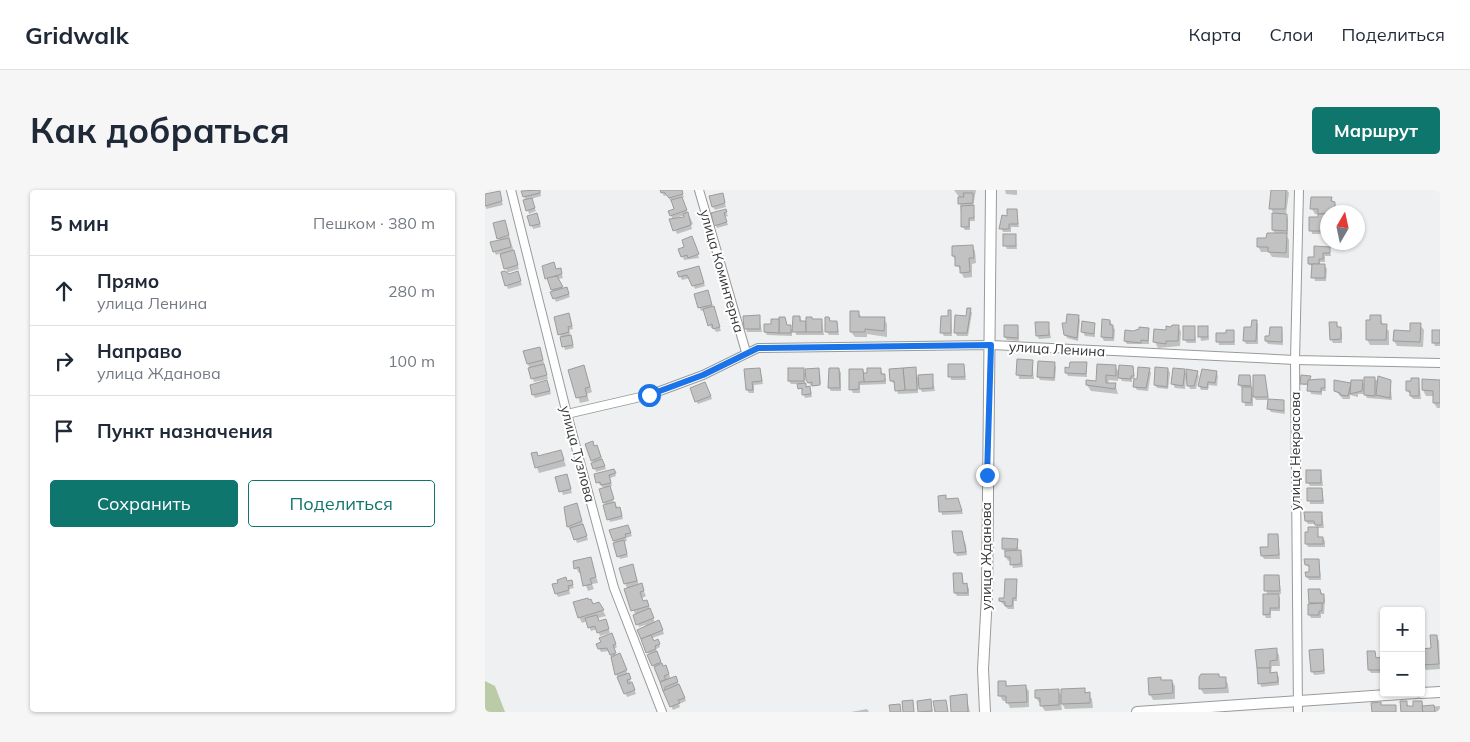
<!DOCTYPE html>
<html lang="ru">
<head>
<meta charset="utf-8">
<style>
	:root { --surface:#fff; --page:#f6f6f7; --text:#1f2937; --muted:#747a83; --line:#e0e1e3; --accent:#0f766e }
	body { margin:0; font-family:Mulish,sans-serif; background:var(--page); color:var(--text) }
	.controls { position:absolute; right:15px; bottom:15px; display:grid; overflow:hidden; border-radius:5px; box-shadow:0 1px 4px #0004 }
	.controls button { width:45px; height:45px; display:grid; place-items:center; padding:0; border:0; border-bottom:1px solid var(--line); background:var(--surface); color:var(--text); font:25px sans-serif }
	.compass { position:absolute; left:835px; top:15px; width:45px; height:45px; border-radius:50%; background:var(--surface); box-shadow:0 1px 4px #0004; rotate:9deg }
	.stop { position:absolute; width:15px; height:15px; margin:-11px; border:4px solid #1a73e8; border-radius:50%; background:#fff }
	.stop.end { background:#1a73e8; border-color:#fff; box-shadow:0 1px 5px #0008 }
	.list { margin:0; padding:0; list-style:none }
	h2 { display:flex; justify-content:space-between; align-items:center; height:65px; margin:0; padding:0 20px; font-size:21px }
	h2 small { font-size:16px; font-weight:400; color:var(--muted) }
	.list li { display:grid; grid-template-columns:32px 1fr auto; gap:15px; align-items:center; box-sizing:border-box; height:70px; padding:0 20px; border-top:1px solid var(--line) }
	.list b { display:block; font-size:19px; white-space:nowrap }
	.list p { margin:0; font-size:16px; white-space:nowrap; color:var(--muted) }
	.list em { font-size:16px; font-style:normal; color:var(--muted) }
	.actions { display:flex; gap:10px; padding:15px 20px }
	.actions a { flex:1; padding:11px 0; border:1px solid var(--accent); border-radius:5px; text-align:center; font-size:18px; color:var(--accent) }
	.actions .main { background:var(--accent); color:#fff }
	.icon { flex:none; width:28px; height:28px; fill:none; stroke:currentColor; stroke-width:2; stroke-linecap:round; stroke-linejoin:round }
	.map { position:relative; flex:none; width:955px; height:522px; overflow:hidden; border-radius:5px }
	header { display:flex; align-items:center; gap:30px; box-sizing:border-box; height:70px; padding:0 25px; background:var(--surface); border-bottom:1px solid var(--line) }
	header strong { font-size:24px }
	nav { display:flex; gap:28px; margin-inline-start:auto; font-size:18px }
	.intro { display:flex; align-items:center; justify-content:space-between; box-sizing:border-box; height:120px; padding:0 30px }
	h1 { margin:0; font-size:35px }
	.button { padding:12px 22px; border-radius:5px; background:var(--accent); color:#fff; font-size:18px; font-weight:700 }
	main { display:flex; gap:30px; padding:0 30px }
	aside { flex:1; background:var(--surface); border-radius:5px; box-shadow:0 1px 4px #0004 }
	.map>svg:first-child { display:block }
	.green { fill:#bccba7 }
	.shadow { fill:#0003; fill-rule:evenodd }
	.building { fill:#c3c2c3; stroke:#9d9c9d }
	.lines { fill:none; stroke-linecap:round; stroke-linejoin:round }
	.minor-casing { stroke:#999a9b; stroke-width:10 }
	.tertiary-casing { stroke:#999a9b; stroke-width:12 }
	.minor { stroke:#fff; stroke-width:8 }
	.tertiary { stroke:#fff; stroke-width:10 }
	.route { stroke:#1a73e8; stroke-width:6 }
	.labels { text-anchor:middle; stroke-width:4; stroke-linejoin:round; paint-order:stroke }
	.street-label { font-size:14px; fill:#373738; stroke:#fff }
</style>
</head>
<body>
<header>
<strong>Gridwalk</strong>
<nav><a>Карта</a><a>Слои</a><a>Поделиться</a></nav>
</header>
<div class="intro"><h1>Как добраться</h1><a class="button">Маршрут</a></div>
<main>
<aside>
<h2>5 мин<small>Пешком · 380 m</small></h2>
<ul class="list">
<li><svg class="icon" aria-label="ahead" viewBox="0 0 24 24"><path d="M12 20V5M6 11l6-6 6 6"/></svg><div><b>Прямо</b><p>улица Ленина</p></div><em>280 m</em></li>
<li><svg class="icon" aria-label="right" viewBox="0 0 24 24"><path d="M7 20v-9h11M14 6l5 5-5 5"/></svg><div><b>Направо</b><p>улица Жданова</p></div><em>100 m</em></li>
<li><svg class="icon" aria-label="arrive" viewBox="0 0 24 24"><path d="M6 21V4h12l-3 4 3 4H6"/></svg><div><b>Пункт назначения</b></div></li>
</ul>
<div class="actions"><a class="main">Сохранить</a><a>Поделиться</a></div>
</aside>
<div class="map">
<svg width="955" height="522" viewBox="0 0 955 522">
	<rect width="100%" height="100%" fill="#eff0f1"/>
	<path class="green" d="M0,491L10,496L20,522H0Z"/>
	<g class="shadow">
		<path d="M44,0H55L56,6L46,9L51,21L44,24L38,2Z"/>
		<path d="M179,0H196L199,7L196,8L208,34L206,35L207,39L192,44L186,30H188L186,25L191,20L182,5L179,6L176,1ZM200,25L201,28L192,29L191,28Z"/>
		<path d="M469,0H491L488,16L490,31H485V40H480L478,37L474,7Z"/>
		<path d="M520,0H532V5L521,4Z"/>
		<path d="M787,0H802L804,3L801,24L803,28V44H801L804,50V68L787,67L784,62H776L773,56L790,44L788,40L789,25L786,18Z"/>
		<path d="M14,2L18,15L1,19L0,6Z"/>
		<path d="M237,4L241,17L230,20L228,17Z"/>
		<path d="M846,8L852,18V22H842L841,44L842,30H839V44H827L825,28L839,26L830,24L827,19Z"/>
		<path d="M240,20L243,26L240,27L243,35L232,38L231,35Z"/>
		<path d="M531,20L534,37H526V42H518L516,38L523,27Z"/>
		<path d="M52,25L56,37L48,39L43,27Z"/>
		<path d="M20,32L34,79L21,83L24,85L33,83L37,95L23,99L17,83L22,82L16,63L11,65L9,61L15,51L13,48Z"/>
		<path d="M530,46L532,59H522L520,55Z"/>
		<path d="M208,51L214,68L199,70L195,60Z"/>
		<path d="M487,56L490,61L491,73L487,74V87L479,88L468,66Z"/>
		<path d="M844,58L846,66H840V72H835V76H840L842,79L841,91H830L828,77L824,74Z"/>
		<path d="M58,76L75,80L78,88L73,89L78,100L82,99L85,107L71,112Z"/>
		<path d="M214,78L220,96L210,99L205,88L197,90L195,86Z"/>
		<path d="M210,105H224L236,141L231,142L229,138H226L220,120L216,121Z"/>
		<path d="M485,119L487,123L483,146H472L470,142L482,127Z"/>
		<path d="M466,121L467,146H459L457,143Z"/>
		<path d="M373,122L377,128H399L402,134V147L382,144V147H370L366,142Z"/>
		<path d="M274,126L277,142H262L259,127Z"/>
		<path d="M593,126L595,130L593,151L582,148L580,144Z"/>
		<path d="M895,126L898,135L904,141V155H885L882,149L886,131Z"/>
		<path d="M309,127H315L317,132H323L327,128L328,131H337L339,145H311Z"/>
		<path d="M85,128L88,139L84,140L89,158L80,160L75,144Z"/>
		<path d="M300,128L302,136L307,140V146L282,145L280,142Z"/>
		<path d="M344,128L346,132H352L354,145H344L342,142Z"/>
		<path d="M618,131H625L630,140L629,151H619L617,147Z"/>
		<path d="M771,131L773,134V154H761L759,150Z"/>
		<path d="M563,133L566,148L554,149L552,145Z"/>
		<path d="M851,133L857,142V153H848L846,149Z"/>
		<path d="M609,134L610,147L600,146L598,142Z"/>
		<path d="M935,135L939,140L938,157L912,156L909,151Z"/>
		<path d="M533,136L534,151L522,150L520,147Z"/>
		<path d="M693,136L696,142L695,156L673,158L670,152L682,141Z"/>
		<path d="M709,137L711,153H702L700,150Z"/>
		<path d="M714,138H722L724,150L716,151Z"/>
		<path d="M797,138L798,155L783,154L781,151Z"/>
		<path d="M663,139L664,154H642L640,151L648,142Z"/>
		<path d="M748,142L750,155H734L732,144Z"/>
		<path d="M955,142V156H950L948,152Z"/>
		<path d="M56,161L63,189L49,192L43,174Z"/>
		<path d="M533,171L547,172L549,189H534Z"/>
		<path d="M569,173L571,177L570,191L555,190L553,186Z"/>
		<path d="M601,174L602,187L583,186L581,182Z"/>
		<path d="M464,175H478L481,190H466Z"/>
		<path d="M630,176L635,184L647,177L650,189H647V192L637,191L633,185V191L624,190L623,194H630L633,204L606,201L602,195L613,192Z"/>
		<path d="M99,177L107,202L102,204L104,211L95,213L85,180Z"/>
		<path d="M275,179L278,194L269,195V203H264L262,200Z"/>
		<path d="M345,179H354L356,183V201H346L344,198Z"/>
		<path d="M395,179L401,189V194L375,195V203H368L366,199L378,180L380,184Z"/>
		<path d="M430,179L432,187L447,186L450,201L437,202L433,194V203L413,204L410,194L406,191Z"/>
		<path d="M664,179L666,183L663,201L652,200L650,197Z"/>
		<path d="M683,179L685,183L683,199L672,198L670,195Z"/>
		<path d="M318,180L322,186L333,180L335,183L336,194L326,196L320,186V194L326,201L327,207L320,208L314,194H306L304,191Z"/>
		<path d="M699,180L702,185L712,183L714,186L711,199H705L701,187L700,199L690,198L688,194Z"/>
		<path d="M731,182L733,186L732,196L724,195L723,200H716L714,196Z"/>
		<path d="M764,186L768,205V216H760L758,199L754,195Z"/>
		<path d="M779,186L784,210H771L768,205Z"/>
		<path d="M825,187V191L839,190L841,201H837V205L826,204L824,195H817Z"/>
		<path d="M880,189L905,191L907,210L882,208L880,204H873V207L865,205V209H858L850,200V191L867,194L877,191L880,196Z"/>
		<path d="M934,190L936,209H928L922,200V192Z"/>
		<path d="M955,191V218H952L949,213V206H941L938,200Z"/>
		<path d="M62,192L66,204L50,208L48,204Z"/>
		<path d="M222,197L227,209L213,214L211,211Z"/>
		<path d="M798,211L800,224L786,222L784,219Z"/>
		<path d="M107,253L114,260L121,279L111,282L107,270Z"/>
		<path d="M76,261L81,276L54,283L47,264L54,267Z"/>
		<path d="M129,280L131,286L125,288L127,296L124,297L129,313L136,321L138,329L125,332L119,312L120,299L113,293Z"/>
		<path d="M836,281L838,296H825L823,293Z"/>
		<path d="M72,288L83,289L87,303L78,305Z"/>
		<path d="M823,299H837L839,314H825Z"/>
		<path d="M460,306L462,310H473L478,324L457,325L455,307Z"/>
		<path d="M93,318L103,350L92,353L87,339L85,340L83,337Z"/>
		<path d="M837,323L839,338H833L830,334H823L821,331Z"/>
		<path d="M143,336L147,346L141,348L142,351L139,352L143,367L135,369L126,341Z"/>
		<path d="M832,338L834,348H838L840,351V357H823L821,353Z"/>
		<path d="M476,342L481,355L482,365L472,366L470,363Z"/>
		<path d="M793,345L795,369H779L777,365Z"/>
		<path d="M532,350L534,362L537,365L538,377L528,378L526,370L523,371L521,367L518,358Z"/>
		<path d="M105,368L113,393L107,394L109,399L103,401L96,383H94L91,378Z"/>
		<path d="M834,370L836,390H824L822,387L825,383V378L821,375Z"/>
		<path d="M136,379H149L154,395H156L161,406L157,408L158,412L162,411L170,433L176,435L179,444L167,448L169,452L174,454L175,457L171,459L178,478L182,480L186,489L192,491L196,499L201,511L194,514L195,517L188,520L168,475L154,440L161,437L160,435L154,437L153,434Z"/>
		<path d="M477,384L479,395L484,398V406H472L470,403Z"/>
		<path d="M794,386L796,404H792L795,408V421H786V428H781L779,424L783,405L781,401Z"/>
		<path d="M531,390L532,411H529V419H523L515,411L520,409Z"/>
		<path d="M86,392L89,398L84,399L85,404L73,407L71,403Z"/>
		<path d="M825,400H835L840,409L839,424H836V428H826L824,424Z"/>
		<path d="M114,414L121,426L113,428L114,432L121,430L125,443L115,446L112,439L106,441L102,431L97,433L94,427Z"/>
		<path d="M951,446L954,451L955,479L941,480L937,475L947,459Z"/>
		<path d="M128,448L132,457L129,459L131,466L136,468L151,504L142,507L131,484L124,461L116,462L114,458Z"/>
		<path d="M791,460L794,465L795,476H787L786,482L790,489L792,484L794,487V495L776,497L772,461Z"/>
		<path d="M837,460L840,484L829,485L827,481Z"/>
		<path d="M889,462L892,469H895L897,472L898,483H886L884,480L883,463Z"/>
		<path d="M733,485L735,488H740L743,494L744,503L719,504L715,498Z"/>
		<path d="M687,491L690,496V509L668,510L665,504Z"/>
		<path d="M520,492L523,497L540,496L544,501V517L525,518L522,511H518L515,506Z"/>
		<path d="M573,500L577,507L599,500L607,509L608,518L580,519L576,512L577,520L560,521L551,508Z"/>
		<path d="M481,506L485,522H467Z"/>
		<path d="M445,511L448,522H434L433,512Z"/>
		<path d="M921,512L924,517H929L936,512L939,517L955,516V522H917Z"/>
		<path d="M382,519L384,522H366Z"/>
	</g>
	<g class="building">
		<path d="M55,0V3L38,7L36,1Z"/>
		<path d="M175,0H197L198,4L184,8L179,2L176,3Z"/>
		<path d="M786,0H801L800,19H784Z"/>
		<path d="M15,1L17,11L0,16V4Z"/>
		<path d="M238,3L240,13L227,17L224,6Z"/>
		<path d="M478,3H488V13L473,14V7H479Z"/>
		<path d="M197,7L202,20L185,26L183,21L189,19L186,10Z"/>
		<path d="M826,7H847L846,11L850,12V22L833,24V19H825Z"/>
		<path d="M47,8L50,18L41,21L38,10Z"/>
		<path d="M489,15V28H484V37H476V16Z"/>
		<path d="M241,19L242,22L239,23L242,32L229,36L226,23Z"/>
		<path d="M522,19H532L533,34H524V39H514L517,25L522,26Z"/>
		<path d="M203,22L206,35L188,41L184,29L199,27L198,24Z"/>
		<path d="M52,23L55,34L45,36L42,26Z"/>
		<path d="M787,23L802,24V41L787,40Z"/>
		<path d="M833,24H840V41H824V27H833Z"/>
		<path d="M20,30L24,45L12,49L8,33Z"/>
		<path d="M782,43H802L801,63L783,62V57H772V48H781Z"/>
		<rect x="518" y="44" width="13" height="12"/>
		<path d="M207,46L214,64L203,68L202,65L196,67L193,59L199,57L197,50Z"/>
		<path d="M24,48L26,57L8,62L5,52Z"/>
		<path d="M488,55L489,68H484L485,82L475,83V76H470V66H467V56Z"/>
		<path d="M829,56L845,57V63H838V69H834V74H823V67H829Z"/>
		<path d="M29,60L33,75L19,79L15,64Z"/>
		<path d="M69,72L71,79L76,78L77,84L60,89L57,76Z"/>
		<path d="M827,74H840V88H826Z"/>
		<path d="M214,76L219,93L207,96L202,85L194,87L192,82Z"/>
		<path d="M20,81L24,84L33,81L36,91L20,96L16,82Z"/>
		<path d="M72,86L78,97L66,100L62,88Z"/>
		<path d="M82,97L84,104L68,109L65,102Z"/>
		<path d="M223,100L227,115L213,118L209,104Z"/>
		<path d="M229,116L235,137L228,139L227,134L223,136L218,119Z"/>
		<path d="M482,118H486L482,143H469L470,125L481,126Z"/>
		<path d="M463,120H466V143H455L456,126H463Z"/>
		<path d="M365,121H374V127H400L399,141L380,139V142H365Z"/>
		<path d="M84,123L87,136L83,137L84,142L73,145L69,127Z"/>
		<path d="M582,124L594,125L592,148L579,145L577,133H581Z"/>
		<path d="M275,125V139H259L258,126Z"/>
		<path d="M885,125H896V134H902L901,150H881V130H885Z"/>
		<path d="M308,126H315V131H321V142H307Z"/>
		<path d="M294,127H300L302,135H306V143H294Z"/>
		<path d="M321,127H327V129H337V142H321Z"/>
		<path d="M340,127H344L345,131H352L353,142H340Z"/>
		<path d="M286,129H294V143L279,142V134H286Z"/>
		<path d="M617,129L625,130V135H628V148L616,147Z"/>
		<path d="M767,130H772L771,151H758L759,137H766Z"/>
		<path d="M597,131L610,133L609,144L596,142Z"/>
		<path d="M550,132H564V145L551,146Z"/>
		<path d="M844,132H852V137H856V149L845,150Z"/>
		<path d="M925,133H936L935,152L908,151L909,140L925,141Z"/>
		<path d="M519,135H533V148L519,147Z"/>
		<path d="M687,135H694L693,151H681V154L668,152L669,139L681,140V136L686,137Z"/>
		<rect x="698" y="136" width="12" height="14"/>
		<rect x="713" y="136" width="10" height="11"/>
		<path d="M654,137L664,138L663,151L656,150V153L639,151L640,140L648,141L654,139Z"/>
		<path d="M785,137H797V152L780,151V146H784Z"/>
		<path d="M741,140H749V152H731V143H741Z"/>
		<rect x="947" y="140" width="8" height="13"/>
		<path d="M86,145L88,155L77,157L75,147Z"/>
		<path d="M55,157L58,170L42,174L38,161Z"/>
		<path d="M532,169L548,170L547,186L531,185Z"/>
		<path d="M553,171L570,172L569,188L552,187Z"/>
		<path d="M585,172H602L601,184L580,183V177L584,178Z"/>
		<path d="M59,174L62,185L46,189L43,178Z"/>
		<path d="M463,174H479L480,187H463Z"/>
		<path d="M612,174L631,175V186L621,185V193H631L630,199L601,195V190L611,191Z"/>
		<path d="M99,175L105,197L100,198L102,206L91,208L83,180Z"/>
		<path d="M634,175L648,176L649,186H646V189L633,188Z"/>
		<path d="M431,177L432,200H420L418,178Z"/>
		<path d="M653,177L665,178L661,198L648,197L649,189H652Z"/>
		<path d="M670,177L683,178L682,197L669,195Z"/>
		<path d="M275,178L277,191L267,192L268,200H261L259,179Z"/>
		<rect x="303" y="178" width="16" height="13"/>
		<path d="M334,178L335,195L327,196V192L323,193L321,190L320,179Z"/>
		<path d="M344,178H354L355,198H343Z"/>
		<path d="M382,178H396V184H400V191L379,192L378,183H382Z"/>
		<path d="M418,178L420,200L410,201L409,191H405L404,179Z"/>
		<path d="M688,178L700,179L698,196L686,194Z"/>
		<path d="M364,179H378L379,192H374V199L364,200Z"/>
		<path d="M701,179L713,181L709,196H702Z"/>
		<path d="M717,179L732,181L730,193L723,192L722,198L713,196Z"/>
		<path d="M448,184V198L434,199L433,185Z"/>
		<path d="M754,185H765L766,196L753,195Z"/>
		<path d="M768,185H780L783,207H768Z"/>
		<path d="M816,185L826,186L823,194H815Z"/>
		<path d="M893,186L906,190L905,208L891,205Z"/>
		<path d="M879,187H890V206L879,205Z"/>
		<path d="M926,188H934V206H925V201H921V191H926Z"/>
		<path d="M836,189H840V198H836V202L822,201L823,190Z"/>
		<path d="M937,189L955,190V213H948V201L937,200Z"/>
		<path d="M62,190L65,201L47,205L45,195Z"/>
		<path d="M849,190L866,193L863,206L855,205V203L849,201Z"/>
		<path d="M866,190H878L877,201L865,204Z"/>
		<path d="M220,192L226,206L210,212L205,198Z"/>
		<path d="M321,193V197L325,196L326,204L317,205V198L313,199L312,194Z"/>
		<path d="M757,197H767L766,213L757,212Z"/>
		<path d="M783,209L799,210V221L782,219Z"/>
		<path d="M108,251L109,256L112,255L116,267L106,271L100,254Z"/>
		<path d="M76,260L79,270L50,278L46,263L52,262L53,266Z"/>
		<path d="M117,269L120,276L108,279L106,273Z"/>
		<path d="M129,279L131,283L124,285L126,293L116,295L115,292L111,293L109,284Z"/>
		<rect x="821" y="280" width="15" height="13"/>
		<path d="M82,284L86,299L74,302L70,287Z"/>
		<path d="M125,296L129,309L118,313L114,299Z"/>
		<path d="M822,298H837L838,311H822Z"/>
		<path d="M461,305V309L473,308L477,321L454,322L453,306Z"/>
		<path d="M130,312L131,318L135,317L137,326L122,330L118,315Z"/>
		<path d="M92,313L97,331L82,337L79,317Z"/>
		<path d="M819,322H837V335H830L829,331H820Z"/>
		<path d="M98,334L102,346L89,350L85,338Z"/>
		<path d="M143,335L146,343L140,344L141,347L128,351L124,340Z"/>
		<path d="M823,337H833V347H838V354H820V342H823Z"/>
		<path d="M467,341H477L481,362L469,363Z"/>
		<path d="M783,344H793L794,365L776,366L775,357H783Z"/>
		<path d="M517,348L533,349L532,359H517Z"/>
		<path d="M139,350L142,364L132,367L128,353Z"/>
		<path d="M536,360V374L525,375V367H520V361Z"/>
		<path d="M106,367L111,387L105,389L107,394L98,396L94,377L89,379L88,371Z"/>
		<path d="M819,369H834L835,387H821L820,382H824V375H820Z"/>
		<path d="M148,374L152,391L139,394L134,378Z"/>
		<path d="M468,383H477L478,394L482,393L483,403H469Z"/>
		<path d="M779,385H794L795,401H779Z"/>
		<path d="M81,387L82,391L87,390L88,395L83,396L84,400L70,404L67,394L73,393L72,390Z"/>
		<path d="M520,389H532L531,408H528L527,416H520V412L514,411V408H519Z"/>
		<path d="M157,393L159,401L155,402L158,411L162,410L164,416L146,421L139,399Z"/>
		<path d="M823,399H835L836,404H839V413H824Z"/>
		<path d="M778,404H794V418H785V424L778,425Z"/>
		<path d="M103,408L104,410L106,409L108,414L114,412L119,420L93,428L88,412Z"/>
		<path d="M837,413V421H834V425H823V414Z"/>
		<path d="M165,418L169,428L151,435L148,425Z"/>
		<path d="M112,425L114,431L121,429L124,439L112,443L110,436L103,438L100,428Z"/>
		<path d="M174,430L178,440L156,449L152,440Z"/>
		<path d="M127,443L131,454L128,455L131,463L125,465L122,458L113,459L111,454L116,452L114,448Z"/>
		<path d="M166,445L169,451L173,449L175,454L170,456L171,459L161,463L156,449Z"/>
		<path d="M945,445H952L954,474L936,475V459L946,458Z"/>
		<path d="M792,458V470L785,471V478H772L770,460Z"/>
		<path d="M838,459L839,481L826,482L824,460Z"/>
		<path d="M172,461L176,472L167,476L162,465Z"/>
		<path d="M882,461H890L891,468L896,467L897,480H883Z"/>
		<path d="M135,463L142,480L130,485L126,467Z"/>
		<path d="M177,473L178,476L181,475L184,484L179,486L181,489L175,492L169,477Z"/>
		<path d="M772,478H785V483L792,482L793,492L773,494Z"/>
		<path d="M144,483L146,489L142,490L143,494L147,492L150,500L139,504L132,487Z"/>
		<path d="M716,484H734V487H741V498L714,499V487Z"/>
		<path d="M191,486L193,492L180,497V500L178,501L175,492Z"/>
		<path d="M676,487V490H687L688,503L664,505L663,488Z"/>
		<path d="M513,491H521V496L541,495L542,512L521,513V506H513Z"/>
		<path d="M194,494L200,508L193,510L195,513L185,517L178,501Z"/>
		<path d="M600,498V503L605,502V513L576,514V499Z"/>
		<path d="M574,499V515L555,516V508H550V500Z"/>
		<path d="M482,504L483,522H466L465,506Z"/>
		<path d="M446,509L447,521L433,522L432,511Z"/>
		<path d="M428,510L429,522H418L417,511Z"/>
		<path d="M461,510L463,522H450L448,511Z"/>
		<path d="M915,511H922V516H928V511H937L938,522H916Z"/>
		<path d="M896,512V515H911V522H887L886,513Z"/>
		<path d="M415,514L416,522H405L404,515Z"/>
		<path d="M949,515L950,522H938L937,516Z"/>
	</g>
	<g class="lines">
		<defs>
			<g id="minor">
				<path d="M26,0L82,224L129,398L177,522"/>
				<path d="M214,0L261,162"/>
				<path d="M82,224L164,205L218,185L273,158L506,155L810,170L955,173"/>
				<path d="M813,522L810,170L814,0"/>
			</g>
			<g id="tertiary">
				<path d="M936,503L955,502"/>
				<path d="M500,522L498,479L502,406L506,0"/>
				<path d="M652,522L931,503"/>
			</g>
		</defs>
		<use href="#minor" class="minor-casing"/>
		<use href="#tertiary" class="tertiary-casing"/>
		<use href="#minor" class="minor"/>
		<use href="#tertiary" class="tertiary"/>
	</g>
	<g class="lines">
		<path class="route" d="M164,205L218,185L273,158L506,155L502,285"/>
	</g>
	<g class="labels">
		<g class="street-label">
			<text transform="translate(237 81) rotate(74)" y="5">улица Коминтерна</text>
			<text transform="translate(572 159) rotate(3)" y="5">улица Ленина</text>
			<text transform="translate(810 261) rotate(-90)" y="5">улица Некрасова</text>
			<text transform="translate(93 264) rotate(75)" y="5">улица Тузлова</text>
			<text transform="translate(501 366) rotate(-90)" y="5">улица Жданова</text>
		</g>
	</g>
</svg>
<div class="controls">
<button>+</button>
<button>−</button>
</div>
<svg class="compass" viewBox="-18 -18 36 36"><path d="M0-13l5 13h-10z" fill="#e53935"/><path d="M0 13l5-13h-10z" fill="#747a83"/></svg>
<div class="stop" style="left:164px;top:205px"></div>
<div class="stop end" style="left:502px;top:285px"></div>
</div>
</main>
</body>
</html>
